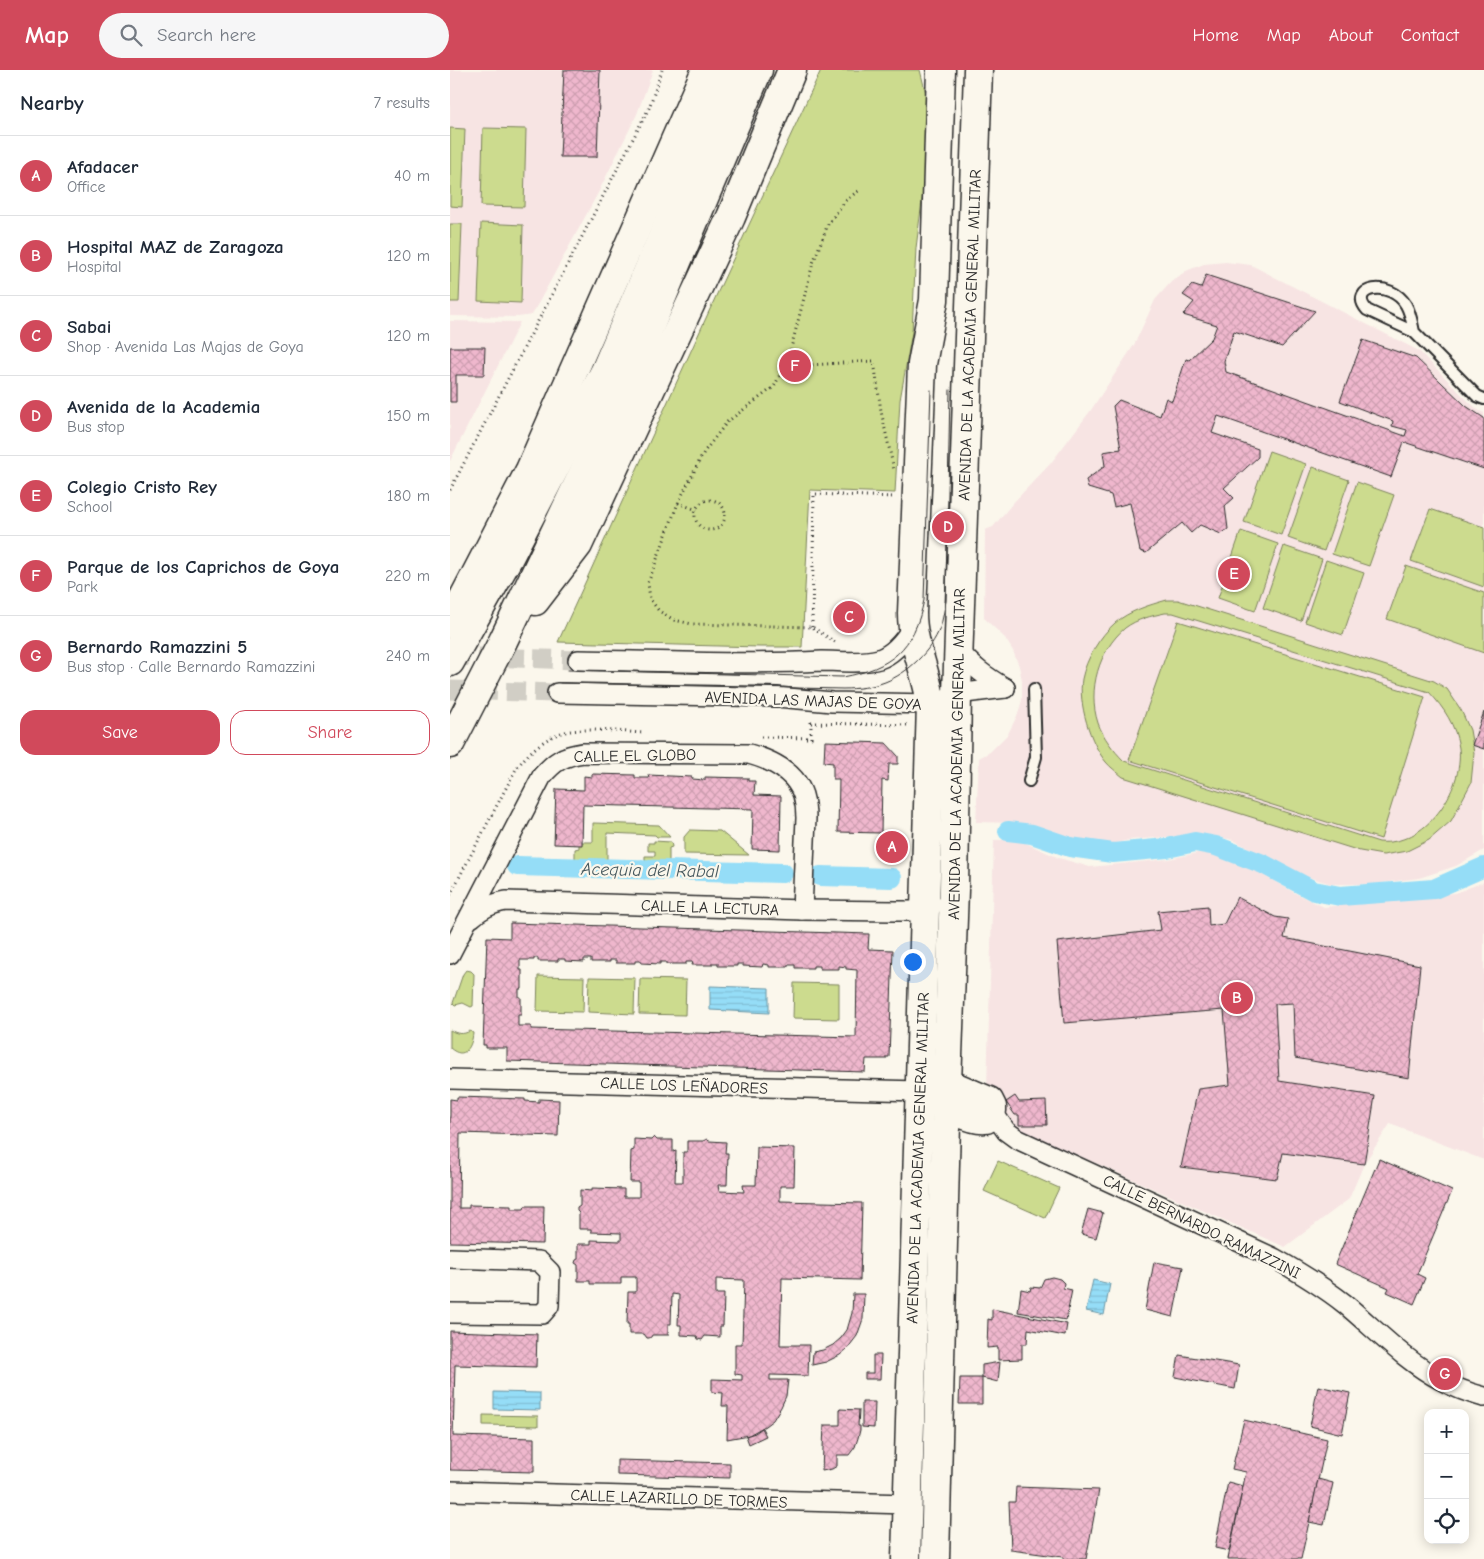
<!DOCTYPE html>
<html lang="en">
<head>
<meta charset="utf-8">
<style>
	:root { --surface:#fff; --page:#f6f6f7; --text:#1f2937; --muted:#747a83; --line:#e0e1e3; --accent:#d1495b }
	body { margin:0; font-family:"Comic Neue",sans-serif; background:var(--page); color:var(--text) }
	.controls { position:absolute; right:15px; bottom:15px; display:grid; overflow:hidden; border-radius:10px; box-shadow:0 2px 12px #0003 }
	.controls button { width:45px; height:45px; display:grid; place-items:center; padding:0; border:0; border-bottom:1px solid var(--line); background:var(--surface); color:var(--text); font:25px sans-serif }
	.you { position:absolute; left:462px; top:891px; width:18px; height:18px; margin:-12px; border:4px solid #fff; border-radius:50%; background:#1a73e8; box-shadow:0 0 0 8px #1a73e833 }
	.badge { display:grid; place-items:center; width:32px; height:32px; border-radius:50%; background:var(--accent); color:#fff; font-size:16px; font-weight:700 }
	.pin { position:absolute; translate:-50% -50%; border:2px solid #fff; box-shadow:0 1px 5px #0006 }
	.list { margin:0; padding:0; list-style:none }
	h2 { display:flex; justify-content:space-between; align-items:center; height:65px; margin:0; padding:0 20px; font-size:21px }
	h2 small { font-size:16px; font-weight:400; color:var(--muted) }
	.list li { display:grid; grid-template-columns:32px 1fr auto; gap:15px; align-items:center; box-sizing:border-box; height:80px; padding:0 20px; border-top:1px solid var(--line) }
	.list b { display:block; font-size:19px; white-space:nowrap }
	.list p { margin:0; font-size:16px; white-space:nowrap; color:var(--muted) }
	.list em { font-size:16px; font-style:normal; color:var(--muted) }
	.actions { display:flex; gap:10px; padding:15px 20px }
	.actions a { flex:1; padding:11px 0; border:1px solid var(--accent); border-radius:15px; text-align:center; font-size:18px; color:var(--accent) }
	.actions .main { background:var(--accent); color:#fff }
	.icon { flex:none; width:28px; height:28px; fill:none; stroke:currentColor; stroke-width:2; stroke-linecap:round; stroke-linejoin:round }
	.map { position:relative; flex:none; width:1034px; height:1489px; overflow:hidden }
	header { display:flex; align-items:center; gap:30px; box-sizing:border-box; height:70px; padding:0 25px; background:var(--accent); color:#fff }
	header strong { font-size:24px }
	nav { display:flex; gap:28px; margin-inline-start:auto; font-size:18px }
	.search { width:350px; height:45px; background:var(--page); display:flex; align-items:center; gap:12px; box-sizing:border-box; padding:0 18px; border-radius:28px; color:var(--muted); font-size:19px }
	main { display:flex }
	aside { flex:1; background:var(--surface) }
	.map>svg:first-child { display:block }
	.built { fill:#f7e4e3 }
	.green { fill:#ccdb8e; stroke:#7c835c; fill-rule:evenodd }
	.water { fill:url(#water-rules); stroke:#6b96a5 }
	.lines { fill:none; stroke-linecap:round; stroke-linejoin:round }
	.canal { stroke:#95ddf7; stroke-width:20 }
	.building { fill:url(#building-cross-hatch); stroke:#2b2b2b; fill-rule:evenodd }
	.street-tunnel { stroke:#d1cec5; stroke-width:19; stroke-dasharray:19 9; stroke-linecap:butt }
	.lane-casing { stroke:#2b2b2b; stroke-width:14 }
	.street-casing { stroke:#2b2b2b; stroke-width:22 }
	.secondary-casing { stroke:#2b2b2b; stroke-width:31 }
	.highway-casing { stroke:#2b2b2b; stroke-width:31 }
	.path { stroke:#2b2b2b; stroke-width:3; stroke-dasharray:1 4; stroke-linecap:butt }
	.lane { stroke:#fbf7ec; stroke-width:10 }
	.street { stroke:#fbf7ec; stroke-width:19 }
	.secondary { stroke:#fbf7ec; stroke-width:28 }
	.highway { stroke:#fbf7ec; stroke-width:28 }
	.tram { stroke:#2b2b2b; stroke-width:1 }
	.labels { text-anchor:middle; stroke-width:4.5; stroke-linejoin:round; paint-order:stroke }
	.street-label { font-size:16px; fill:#2b2b2b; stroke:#fbf7ec }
	.water-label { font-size:18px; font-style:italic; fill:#46585e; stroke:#fbf7ec }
</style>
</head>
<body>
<header>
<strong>Map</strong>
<div class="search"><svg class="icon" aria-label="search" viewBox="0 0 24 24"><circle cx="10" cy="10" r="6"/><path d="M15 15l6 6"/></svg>Search here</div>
<nav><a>Home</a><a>Map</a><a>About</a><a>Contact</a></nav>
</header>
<main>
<aside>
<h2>Nearby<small>7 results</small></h2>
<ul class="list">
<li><span class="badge">A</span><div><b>Afadacer</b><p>Office</p></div><em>40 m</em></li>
<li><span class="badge">B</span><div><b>Hospital MAZ de Zaragoza</b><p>Hospital</p></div><em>120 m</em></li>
<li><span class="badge">C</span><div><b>Sabai</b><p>Shop · Avenida Las Majas de Goya</p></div><em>120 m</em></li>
<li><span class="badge">D</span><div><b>Avenida de la Academia</b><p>Bus stop</p></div><em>150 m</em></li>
<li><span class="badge">E</span><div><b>Colegio Cristo Rey</b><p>School</p></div><em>180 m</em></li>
<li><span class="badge">F</span><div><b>Parque de los Caprichos de Goya</b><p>Park</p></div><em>220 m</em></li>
<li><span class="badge">G</span><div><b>Bernardo Ramazzini 5</b><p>Bus stop · Calle Bernardo Ramazzini</p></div><em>240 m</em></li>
</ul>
<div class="actions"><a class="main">Save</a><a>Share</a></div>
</aside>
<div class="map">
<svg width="1034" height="1489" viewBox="0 0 1034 1489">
	<defs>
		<pattern id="water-rules" width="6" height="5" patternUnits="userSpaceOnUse" patternTransform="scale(1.25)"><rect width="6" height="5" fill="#95ddf7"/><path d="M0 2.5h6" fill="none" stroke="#81bed4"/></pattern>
		<pattern id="building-cross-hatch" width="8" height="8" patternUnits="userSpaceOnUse" patternTransform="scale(1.25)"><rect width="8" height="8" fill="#efb7cd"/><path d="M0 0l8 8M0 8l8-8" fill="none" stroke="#cd9eb0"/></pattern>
	</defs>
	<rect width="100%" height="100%" fill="#fbf7ec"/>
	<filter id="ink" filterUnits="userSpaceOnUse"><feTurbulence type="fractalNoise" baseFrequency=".02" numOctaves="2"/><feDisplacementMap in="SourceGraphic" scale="10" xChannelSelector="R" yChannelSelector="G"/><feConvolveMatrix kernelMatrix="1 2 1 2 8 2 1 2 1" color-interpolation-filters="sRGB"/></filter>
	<g filter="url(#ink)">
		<g class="built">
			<path d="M0,0H203L187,44L148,123L82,245L68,247L0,246Z"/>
			<path d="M776,192L801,195L969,281L1016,329L1028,340L1034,343V780L1006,796L969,808L923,814H882L851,805L783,770L754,764L679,770L658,775L623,772L566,753L526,752L529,688L540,682L558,664L568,644L572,630V610L569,596L563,581L555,568L534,548L535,460L543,457L562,434L601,393L641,340L684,275L705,230L721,212L736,201L754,194Z"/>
			<path d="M0,251L70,252L0,391Z"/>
			<path d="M544,770H569L609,788L640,797L719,789L757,781L796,795L845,823L874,837L1005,823L1034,812V1090L940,1054L914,1094L899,1129L835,1177L569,1059L537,1018Z"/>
		</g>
		<g class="green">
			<path d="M371,0H470L478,32L475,107L466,178L462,262L450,330L445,423L360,420L352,577H310L108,572L272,213Z"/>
			<path d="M0,58L15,59L12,137L0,136Z"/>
			<path d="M33,58L76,59L74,137L31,136Z"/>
			<path d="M31,153L73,155L71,233L28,231Z"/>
			<path d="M0,154H12L9,232H0Z"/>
			<path d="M819,381L856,394L831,465L794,452Z"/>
			<path d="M863,397L899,410L874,481L838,468Z"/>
			<path d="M907,412L944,425L919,496L882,484Z"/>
			<path d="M980,439L1034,457V517L961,491Z"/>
			<path d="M791,461L828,474L805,541L768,528Z"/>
			<path d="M834,476L872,489L851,551L813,538Z"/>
			<path d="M876,490L914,503L893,565L855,552Z"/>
			<path d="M956,496L1034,523V583L937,549Z"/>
			<path d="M717,530H728L984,611L997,619L1011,640L1020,660L1024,683L1021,713L1001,751L979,770L957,781L933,785L910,781L673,707C667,702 660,697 656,692C640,673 628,633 632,609C636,589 650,566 665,553C679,541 699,535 717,530ZM715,543H723L979,622C994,638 1006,656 1009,678C1014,720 975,777 929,772L674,691C663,680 653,667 648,653C637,620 649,580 675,558C687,549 701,546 715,543Z"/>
			<path d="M728,551L975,627L931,769L679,690Z"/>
			<path d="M143,753L209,755L220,767H207L205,765L157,763V790H125V779L129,778V775L132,772H143Z"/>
			<path d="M240,760L270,761L299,785L234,784V767Z"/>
			<path d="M204,771L221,772L222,777L219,778V792L195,791V786H205V781H198V773H204Z"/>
			<path d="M16,900L21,901L24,904L23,936L21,937L13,933L5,935L3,933L13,904Z"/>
			<path d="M88,906L134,907L133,942L87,941Z"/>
			<path d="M139,907L185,908L184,944L138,942Z"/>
			<path d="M190,909L236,910L235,945L189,944Z"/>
			<path d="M344,913L389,914V949L343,948Z"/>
			<path d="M0,960C7,964 13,965 20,961L23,963C22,976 15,991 0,978Z"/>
			<path d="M548,1091L609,1118L595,1148L534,1121Z"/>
			<path d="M33,1345L88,1346V1356L33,1355Z"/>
		</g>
		<g class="water">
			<path d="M260,916L319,918V943L260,940Z"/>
			<path d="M643,1210L660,1214L654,1245L636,1241Z"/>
			<path d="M44,1322L90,1323V1340L44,1339Z"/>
		</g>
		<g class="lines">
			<g class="canal">
				<path d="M558,761L582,764L620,777L663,783L717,778L745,772L766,776L813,794L864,821L890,826L984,819L1034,797"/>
				<path d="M67,796L333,803"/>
				<path d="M370,806L442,808"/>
			</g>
		</g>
		<g class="building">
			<path d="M114,0H150L147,87H110Z"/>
			<path d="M756,205L865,241L832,277L784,261L774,291L776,302L955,366L957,360L942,356L943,351L890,331L913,270L966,288L1016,336L1034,348V399L954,372L941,407L768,346L762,363L808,379V387L774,418L784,428L775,436L778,459L771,464L750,455L741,463L732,453L696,483L690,481L680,433L664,437L661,425L638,418L636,410L655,396L653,382L671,379L663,336L669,330L710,346L716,328L722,331L736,289L739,290L762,268L767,255L733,245L744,232L733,225L742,215L751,218Z"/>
			<path d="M0,277H35L34,305H6V332H0Z"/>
			<path d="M1034,642V679L1022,675Z"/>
			<path d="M375,671L436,673L448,686V694H439L438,711L432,710L431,763L388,762L389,709H383V693L374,692Z"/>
			<path d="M142,704L185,705V708H199L198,705L242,707V709L255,710V707L298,708V711H305L304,725L331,726L330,780L302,779L303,739L133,735L132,775L104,774L106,719L134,720V706L142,707Z"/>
			<path d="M787,827L825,847L838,849L834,868L970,895L959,1008L845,988L843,933L825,934L829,1011L925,1026L914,1094L833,1083L827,1109L731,1097L748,1019L780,1015L774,940L614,953L607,872L711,860L708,841L758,836L759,856L774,854Z"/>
			<path d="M60,853L419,864L418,879L443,880L439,987H436V989H416L415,1002L57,991V978H36V975H33L37,867L60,868ZM84,888H88V891H108V889H115V891L134,892V889H141V892H160V890H166V893H185V891H191V893L210,894V892H216V894H236V892H243L242,895H262V893H268V896H287V894H293V896L312,897L313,894L319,895V897H338V895H345V898H363V896H370V899H389V896L396,897V899L407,900L406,967L81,959V956H68V945H71V927H69V919H72V900H70V890H84Z"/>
			<path d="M565,1026L569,1032L596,1031L597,1055H569V1045H565L556,1032Z"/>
			<path d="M7,1027L75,1029V1031L89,1032V1029L109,1030L108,1066L10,1063L9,1138H19V1135L61,1136V1139H74L75,1136H94L93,1174L0,1172V1029L7,1030Z"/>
			<path d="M204,1067L207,1070H223V1082L226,1081L225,1112H233V1082H237V1071H253L257,1069L259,1071L276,1072L275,1083H278L277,1115H268L269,1121L294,1122L293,1115H306L307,1077L345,1078L344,1116H330V1131L412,1133L410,1210L332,1208L330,1275H359L358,1306L320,1305V1310H338L336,1326L331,1337L323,1350L315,1356L299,1365L277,1369L278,1336H272L273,1323L262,1322V1309L292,1310V1305L285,1304V1274H292L294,1210L266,1209V1224H274L273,1256H270V1267L255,1266L252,1270L248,1269L247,1266L231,1265V1255H228L229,1225L222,1224L221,1254H218V1265H202L201,1267L199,1268H197L194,1264H179V1254H177L178,1222H186V1207H171V1214H140V1211H128V1195L125,1193L126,1190L128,1189V1174H141V1170L171,1171V1163L141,1162V1159H129V1143L127,1141V1138L130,1136V1120L142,1121V1118L174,1119V1127H189V1112H180L181,1081L184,1080V1069L201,1070Z"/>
			<path d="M929,1089L1002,1121L967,1204L975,1208L964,1234L937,1222L939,1218L885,1194Z"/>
			<path d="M638,1139L653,1143L646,1168L631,1164Z"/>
			<path d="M704,1192L733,1197L723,1247L695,1240Z"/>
			<path d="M602,1207L610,1209L614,1213L613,1218L622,1220L616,1250L568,1242L571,1219L580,1221L581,1217L590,1218L594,1209Z"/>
			<path d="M403,1224H414L413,1249L407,1266L397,1279L390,1285L376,1292L362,1295L363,1282L373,1280L383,1275L391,1268L397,1260L402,1243Z"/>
			<path d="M542,1239L617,1254L615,1266L578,1259L577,1274H572V1289L548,1290V1277L537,1278L538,1249L542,1250Z"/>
			<path d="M0,1261L87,1264L86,1297L5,1295L3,1366L84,1368V1402L0,1400Z"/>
			<path d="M423,1285H431L430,1309H415V1303H423Z"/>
			<path d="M729,1285L789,1295L785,1319L725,1307Z"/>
			<path d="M550,1292L548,1312L532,1308V1295Z"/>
			<path d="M510,1308H532V1334H509Z"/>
			<path d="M868,1316L900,1323L892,1364L860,1356Z"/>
			<path d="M412,1332H425L424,1358L412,1357Z"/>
			<path d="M390,1339L409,1340L408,1356H410V1360L408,1368L405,1377L399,1385H387V1396L382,1399L372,1401L374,1355H390Z"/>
			<path d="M794,1350L877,1369L851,1489H778L796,1402L782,1399Z"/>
			<path d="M312,1358L316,1366L299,1374L296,1366L305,1363Z"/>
			<path d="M167,1390L280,1393V1408L167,1405Z"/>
			<path d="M868,1409L883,1413L874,1455L859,1452Z"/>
			<path d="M778,1412L793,1416L779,1481L765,1478Z"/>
			<path d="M566,1417L649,1420L636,1489H613V1487L561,1480L559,1432H565Z"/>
		</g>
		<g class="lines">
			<g class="street-tunnel">
				<path d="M0,586L128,590"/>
				<path d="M0,620L107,623"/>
			</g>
			<defs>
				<g id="lane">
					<path d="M964,262C962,253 961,244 956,235C941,209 897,217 917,240L964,262L1027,326L1034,329"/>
					<path d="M579,711L586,687L584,619"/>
				</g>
				<g id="street">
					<path d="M508,580C524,598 535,606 555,618"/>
					<path d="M128,590C209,591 291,595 372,591C390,591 411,594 429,589C443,584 454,571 462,558"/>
					<path d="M107,623L327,627L382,632L481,634L507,624L555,618"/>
					<path d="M21,848C32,838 41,834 56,831L352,840L447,841H474L483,835"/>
					<path d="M0,884L92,706C105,691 113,686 133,683L299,684C321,690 345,701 353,725C355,732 356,740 356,748L352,840"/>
					<path d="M0,1009L469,1021"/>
					<path d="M542,1041L556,1061L567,1069L824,1188C849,1202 872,1216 895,1234C926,1260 955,1291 991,1310C1005,1318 1019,1323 1034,1327"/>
					<path d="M0,1188L89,1191L100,1202L99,1236L92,1244L0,1243"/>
					<path d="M0,1421L457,1434"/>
				</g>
				<g id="secondary">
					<path d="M480,1018L493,1014L504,1016L539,1031L542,1037V1041L536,1049C524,1051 489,1036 484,1025"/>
					<path d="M456,1489L481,634C477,603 462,575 462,543L472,294L484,230L491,0"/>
					<path d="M485,1489L497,1014L504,820L507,624L528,0"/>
				</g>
				<g id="highway">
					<path d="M85,531L128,475L281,147L342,0"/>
					<path d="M0,554L80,400L256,0"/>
					<path d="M0,592L58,489L155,301L284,0"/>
					<path d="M0,674L53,571L172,322L308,0"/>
				</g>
			</defs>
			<use href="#lane" class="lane-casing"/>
			<use href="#street" class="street-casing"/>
			<use href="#secondary" class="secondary-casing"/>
			<use href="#highway" class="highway-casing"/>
			<g class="path">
				<path d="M338,289L359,295L424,291L431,341L444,400"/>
				<path d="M0,420L199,38L212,0"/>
				<circle cx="260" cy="445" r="15"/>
				<path d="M228,433L247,440"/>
				<path d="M362,557L364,424L445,427"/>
				<path d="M385,572L362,557L242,554L224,550L209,541L200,529L198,513L228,433L254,382L277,352L324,317L339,286L363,193L378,154L396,130L411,119"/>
				<path d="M361,653L458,655"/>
				<path d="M311,667L361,668V648"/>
				<path d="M0,825L66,699C77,684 91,671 108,664C129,656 171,662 194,663"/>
			</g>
			<use href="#lane" class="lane"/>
			<use href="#street" class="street"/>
			<use href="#secondary" class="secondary"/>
			<use href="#highway" class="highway"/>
			<g class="tram">
				<path d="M118,600L393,607C441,598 464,579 474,530L481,320"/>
				<path d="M110,613L393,619C407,619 422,617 435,612C458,603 481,581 490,558C493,549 494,540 496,531L500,320"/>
			</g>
		</g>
	</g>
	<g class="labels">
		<g class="street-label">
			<text transform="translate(519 265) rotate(-88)" y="6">AVENIDA DE LA ACADEMIA GENERAL MILITAR</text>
			<text transform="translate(363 630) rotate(2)" y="6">AVENIDA LAS MAJAS DE GOYA</text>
			<text transform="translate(506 684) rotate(-89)" y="6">AVENIDA DE LA ACADEMIA GENERAL MILITAR</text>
			<text transform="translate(185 685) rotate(-1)" y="6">CALLE EL GLOBO</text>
			<text transform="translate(260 837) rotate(2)" y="6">CALLE LA LECTURA</text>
			<text transform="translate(234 1015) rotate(2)" y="6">CALLE LOS LEÑADORES</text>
			<text transform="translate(467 1088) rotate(-88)" y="6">AVENIDA DE LA ACADEMIA GENERAL MILITAR</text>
			<text transform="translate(752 1156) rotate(26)" y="6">CALLE BERNARDO RAMAZZINI</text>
			<text transform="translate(229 1428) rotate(2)" y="6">CALLE LAZARILLO DE TORMES</text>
		</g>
		<g class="water-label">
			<text transform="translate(200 800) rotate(1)" y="6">Acequia del Rabal</text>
		</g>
	</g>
</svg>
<div class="controls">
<button>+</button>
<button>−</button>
<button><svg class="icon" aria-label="locate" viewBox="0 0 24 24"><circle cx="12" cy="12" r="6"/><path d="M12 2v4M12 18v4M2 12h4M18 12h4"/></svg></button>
</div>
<div class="you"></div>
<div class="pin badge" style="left:442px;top:777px">A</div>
<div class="pin badge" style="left:787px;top:928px">B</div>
<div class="pin badge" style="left:399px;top:547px">C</div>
<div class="pin badge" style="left:498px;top:457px">D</div>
<div class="pin badge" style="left:784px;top:504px">E</div>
<div class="pin badge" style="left:345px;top:296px">F</div>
<div class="pin badge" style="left:995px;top:1304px">G</div>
</div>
</main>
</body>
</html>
